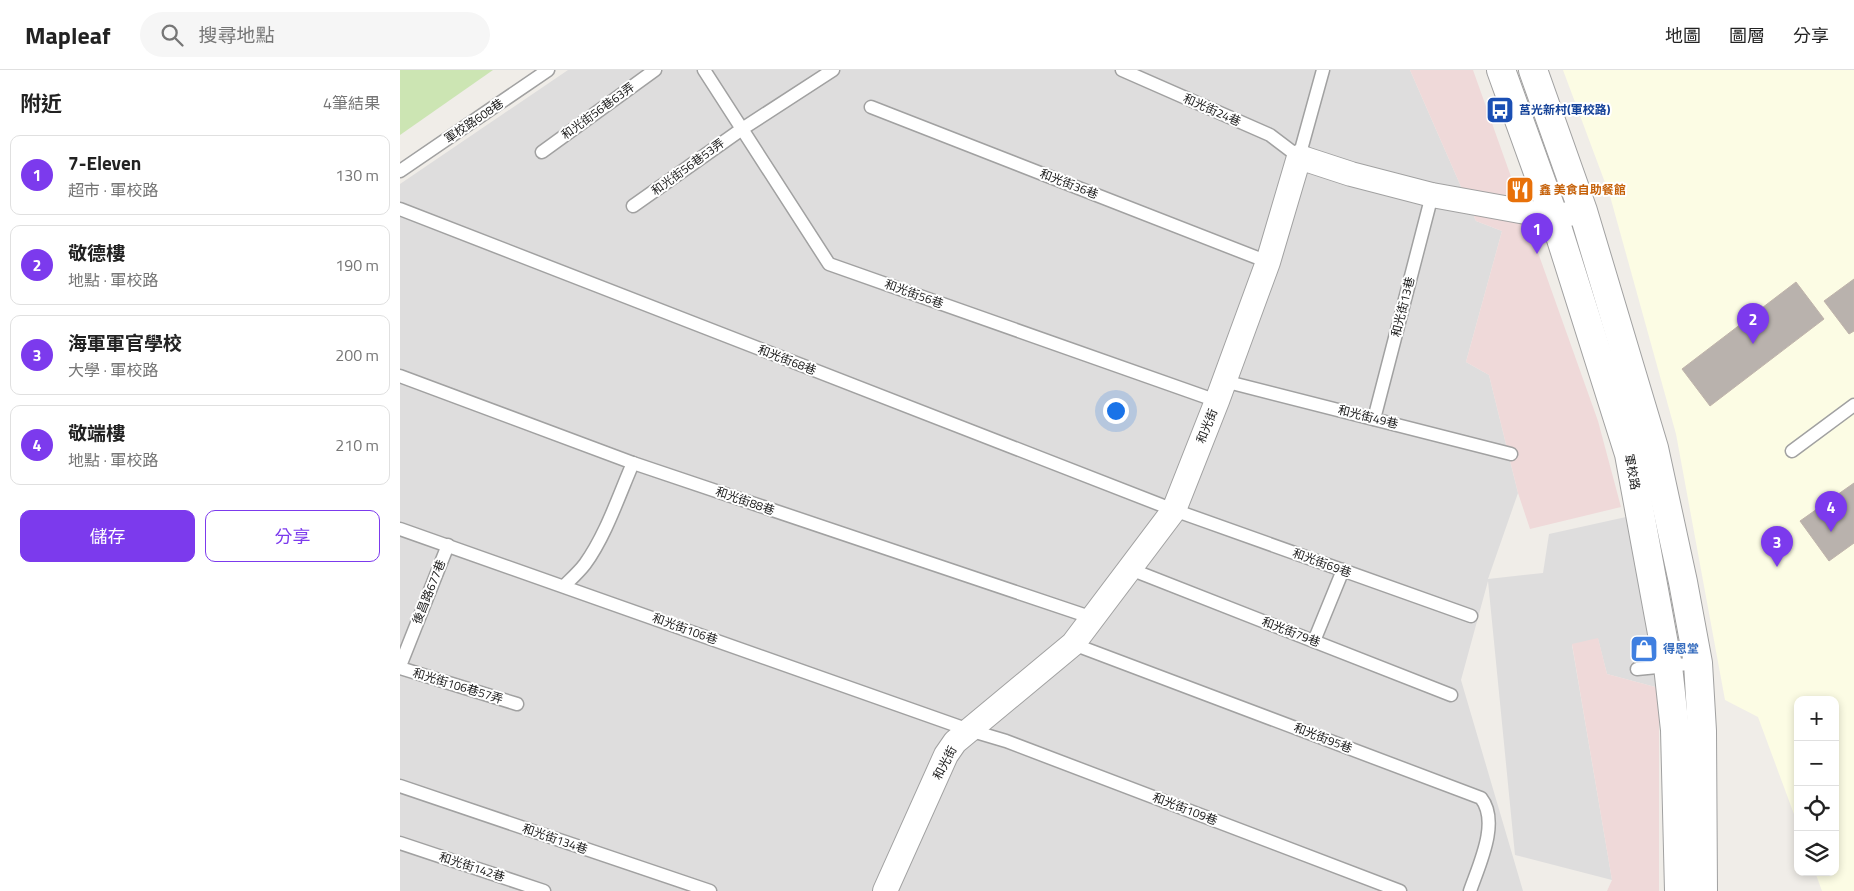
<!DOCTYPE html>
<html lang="zh-TW">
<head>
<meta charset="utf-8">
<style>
	:root { --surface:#fff; --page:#f6f6f6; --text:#222; --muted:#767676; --line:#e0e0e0; --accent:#7c3aed }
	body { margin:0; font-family:"Titillium Web","Noto Sans TC",sans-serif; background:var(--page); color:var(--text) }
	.controls { position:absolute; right:15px; bottom:15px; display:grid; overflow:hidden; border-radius:10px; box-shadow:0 2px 8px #0003 }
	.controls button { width:45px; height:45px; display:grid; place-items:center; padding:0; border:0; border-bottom:1px solid var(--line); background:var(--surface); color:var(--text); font:25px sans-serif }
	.you { position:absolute; left:715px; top:340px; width:18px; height:18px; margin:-12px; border:4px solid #fff; border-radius:50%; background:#1a73e8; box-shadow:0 0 0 8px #1a73e833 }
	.badge { display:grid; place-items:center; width:32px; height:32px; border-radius:50%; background:var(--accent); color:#fff; font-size:16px; font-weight:700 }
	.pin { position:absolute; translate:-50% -41px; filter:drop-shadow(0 1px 2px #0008) }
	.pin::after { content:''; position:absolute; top:26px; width:18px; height:15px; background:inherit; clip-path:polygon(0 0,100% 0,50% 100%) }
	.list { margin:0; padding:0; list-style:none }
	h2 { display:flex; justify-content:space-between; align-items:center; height:65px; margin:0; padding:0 20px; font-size:21px }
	h2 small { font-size:16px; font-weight:400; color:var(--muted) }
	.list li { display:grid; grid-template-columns:32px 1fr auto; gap:15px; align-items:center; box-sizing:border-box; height:80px; margin:0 10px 10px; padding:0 10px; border:1px solid var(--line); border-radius:10px }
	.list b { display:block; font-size:19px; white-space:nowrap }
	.list p { margin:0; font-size:16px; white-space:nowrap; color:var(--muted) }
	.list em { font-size:16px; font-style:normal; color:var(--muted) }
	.actions { display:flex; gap:10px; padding:15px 20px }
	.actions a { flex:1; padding:11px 0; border:1px solid var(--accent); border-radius:10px; text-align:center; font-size:18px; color:var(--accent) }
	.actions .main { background:var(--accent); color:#fff }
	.icon { flex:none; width:28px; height:28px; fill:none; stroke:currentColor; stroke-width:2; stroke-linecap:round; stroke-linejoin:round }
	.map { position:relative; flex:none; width:1454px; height:821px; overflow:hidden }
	header { display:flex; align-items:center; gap:30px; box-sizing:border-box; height:70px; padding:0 25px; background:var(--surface); border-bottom:1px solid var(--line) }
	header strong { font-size:24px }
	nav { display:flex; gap:28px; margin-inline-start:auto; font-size:18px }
	.search { width:350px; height:45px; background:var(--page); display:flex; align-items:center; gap:12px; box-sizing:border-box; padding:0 18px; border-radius:28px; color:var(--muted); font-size:19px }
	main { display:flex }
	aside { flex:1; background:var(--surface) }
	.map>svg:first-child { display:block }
	.residential { fill:#dedddd }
	.commercial { fill:#efd9d9 }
	.education { fill:#fcfce4 }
	.grass { fill:#cce5b3 }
	.building { fill:#b9b2ad; stroke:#c0b4ab }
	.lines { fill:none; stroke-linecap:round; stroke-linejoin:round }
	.service-casing { stroke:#a1a1a1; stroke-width:15 }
	.minor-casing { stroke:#a1a1a1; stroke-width:26 }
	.tertiary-casing { stroke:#a1a1a1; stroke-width:30 }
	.service { stroke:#fff; stroke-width:12 }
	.minor { stroke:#fff; stroke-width:24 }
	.tertiary { stroke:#fff; stroke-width:28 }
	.labels { text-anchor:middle; stroke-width:4; stroke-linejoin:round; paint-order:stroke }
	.street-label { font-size:12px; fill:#202020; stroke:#fff }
	.transit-label { font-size:12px; font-weight:bold; fill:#164399; stroke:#fff; text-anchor:start }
	.food-label { font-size:12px; font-weight:bold; fill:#c56008; stroke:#fff; text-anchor:start }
	.shop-label { font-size:12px; font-weight:bold; fill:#366cbe; stroke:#fff; text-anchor:start }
</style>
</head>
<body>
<header>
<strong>Mapleaf</strong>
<div class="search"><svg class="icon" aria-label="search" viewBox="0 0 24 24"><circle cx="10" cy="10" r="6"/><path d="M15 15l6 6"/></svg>搜尋地點</div>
<nav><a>地圖</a><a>圖層</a><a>分享</a></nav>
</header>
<main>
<aside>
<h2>附近<small>4筆結果</small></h2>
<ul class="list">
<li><span class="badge">1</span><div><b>7-Eleven</b><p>超市 · 軍校路</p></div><em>130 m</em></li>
<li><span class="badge">2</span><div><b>敬德樓</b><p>地點 · 軍校路</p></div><em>190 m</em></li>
<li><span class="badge">3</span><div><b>海軍軍官學校</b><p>大學 · 軍校路</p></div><em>200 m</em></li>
<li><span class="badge">4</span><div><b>敬端樓</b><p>地點 · 軍校路</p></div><em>210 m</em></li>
</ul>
<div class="actions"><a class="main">儲存</a><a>分享</a></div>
</aside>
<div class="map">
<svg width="1454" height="821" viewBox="0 0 1454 821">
	<rect width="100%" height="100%" fill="#f0ede8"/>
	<path class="residential" d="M168,0H1010L1076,151L1102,161L1066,292L1089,305L1118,423L1088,509L1143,503L1149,464L1226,447L1259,618L1207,604L1198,569L1172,575L1212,810L1115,785L1088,511L1061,610L1123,821H0V114Z"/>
	<g class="commercial">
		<path d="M1010,0H1073L1198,351L1221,437L1130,459L1118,423L1089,305L1066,292L1102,161L1076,151Z"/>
		<path d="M1198,568L1207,604L1259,618V821H1207L1212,810L1172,574Z"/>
	</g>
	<path class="education" d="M1163,0H1454V821H1422L1415,802H1435V630H1398V755L1358,647L1325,630L1276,364L1210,126Z"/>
	<path class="grass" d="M0,0H93L0,65Z"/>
	<g class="building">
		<path d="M1454,209V261L1449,264L1424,231Z"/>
		<path d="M1396,212L1424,249L1310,336L1282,299Z"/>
		<path d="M1454,413V473L1429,491L1400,451Z"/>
	</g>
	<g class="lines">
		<defs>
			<g id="service">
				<path d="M304,0L429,194L817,331"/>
				<path d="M722,0L870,65L899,87L923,0"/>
				<path d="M471,37L868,192"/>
				<path d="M142,82L255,0"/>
				<path d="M0,101L148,0"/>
				<path d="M233,136L342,59L433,0"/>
				<path d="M0,139L774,440L1071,546"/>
				<path d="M0,306L233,393L693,548"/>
				<path d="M824,311L1111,384"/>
				<path d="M974,349L1032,125"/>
				<path d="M1392,381L1454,335"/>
				<path d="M0,459L569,660L606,671L1000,821"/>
				<path d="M730,499L1051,625"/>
				<path d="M164,516C171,509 179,502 185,494C206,465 219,425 233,393"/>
				<path d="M914,571L943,500"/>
				<path d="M673,574L1081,728C1100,752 1079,795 1070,821"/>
				<path d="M0,596L48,475"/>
				<path d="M0,598L117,634"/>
				<path d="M1237,599L1298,593"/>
				<path d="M0,716L310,821"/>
				<path d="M0,773L144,821"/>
			</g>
			<path id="minor" d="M485,821L546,685L555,672L673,574L774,440L817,331L868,192L899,87L951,104L1032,125L1154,147L1183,141"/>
			<g id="tertiary">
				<path d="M1101,0L1154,147L1229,384L1268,596L1275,660L1279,821"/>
				<path d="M1133,0L1183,141L1254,378L1283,512L1298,593L1302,661L1303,821"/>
			</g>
		</defs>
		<use href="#service" class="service-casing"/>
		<use href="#minor" class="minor-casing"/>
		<use href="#tertiary" class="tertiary-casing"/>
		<use href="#service" class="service"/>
		<use href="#minor" class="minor"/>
		<use href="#tertiary" class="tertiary"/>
	</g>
	<defs>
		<symbol id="bus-square" viewBox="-11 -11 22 22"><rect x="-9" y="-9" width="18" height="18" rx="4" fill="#1a4fb4" stroke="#fff"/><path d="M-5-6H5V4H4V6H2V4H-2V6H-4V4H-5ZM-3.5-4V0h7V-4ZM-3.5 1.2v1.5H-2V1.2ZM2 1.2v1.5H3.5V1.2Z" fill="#fff"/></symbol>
		<symbol id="restaurant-square" viewBox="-11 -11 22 22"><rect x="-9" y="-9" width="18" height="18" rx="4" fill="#e8710a" stroke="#fff"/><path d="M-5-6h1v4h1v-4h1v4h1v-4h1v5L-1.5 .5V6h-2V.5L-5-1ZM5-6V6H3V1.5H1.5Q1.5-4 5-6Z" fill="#fff"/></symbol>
		<symbol id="shop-square" viewBox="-11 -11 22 22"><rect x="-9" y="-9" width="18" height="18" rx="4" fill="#3f7fe0" stroke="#fff"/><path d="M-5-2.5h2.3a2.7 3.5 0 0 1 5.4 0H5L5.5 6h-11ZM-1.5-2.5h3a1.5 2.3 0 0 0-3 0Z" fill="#fff"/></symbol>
	</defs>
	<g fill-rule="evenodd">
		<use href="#bus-square" x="1084" y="24" width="32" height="32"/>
		<use href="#restaurant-square" x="1104" y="104" width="32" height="32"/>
		<use href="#shop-square" x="1228" y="563" width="32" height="32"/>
	</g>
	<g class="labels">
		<g class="street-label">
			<text transform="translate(812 40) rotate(24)" y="4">和光街24巷</text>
			<text transform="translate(198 41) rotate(-36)" y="4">和光街56巷63弄</text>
			<text transform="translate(74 51) rotate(-34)" y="4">軍校路608巷</text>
			<text transform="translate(288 97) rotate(-36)" y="4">和光街56巷53弄</text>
			<text transform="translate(669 114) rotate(21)" y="4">和光街36巷</text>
			<text transform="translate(514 224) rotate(20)" y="4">和光街56巷</text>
			<text transform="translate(1003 237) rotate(-76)" y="4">和光街13巷</text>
			<text transform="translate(387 290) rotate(21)" y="4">和光街68巷</text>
			<text transform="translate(968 347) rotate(14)" y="4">和光街49巷</text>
			<text transform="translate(807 356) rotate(-68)" y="4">和光街</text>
			<text transform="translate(1232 402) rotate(79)" y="4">軍校路</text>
			<text transform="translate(345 431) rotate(19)" y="4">和光街88巷</text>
			<text transform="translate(922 493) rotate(20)" y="4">和光街69巷</text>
			<text transform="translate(29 522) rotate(-68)" y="4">後昌路677巷</text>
			<text transform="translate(285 559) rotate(20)" y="4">和光街106巷</text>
			<text transform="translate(891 562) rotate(21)" y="4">和光街79巷</text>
			<text transform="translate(58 616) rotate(17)" y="4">和光街106巷57弄</text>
			<text transform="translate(923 668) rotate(21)" y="4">和光街95巷</text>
			<text transform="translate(545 693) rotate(-62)" y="4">和光街</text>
			<text transform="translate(785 739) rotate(21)" y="4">和光街109巷</text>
			<text transform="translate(155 769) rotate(19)" y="4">和光街134巷</text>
			<text transform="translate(72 797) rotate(18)" y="4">和光街142巷</text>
		</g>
		<g class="transit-label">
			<text x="1119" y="44">莒光新村(軍校路)</text>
		</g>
		<g class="food-label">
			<text x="1139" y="124">鑫 美食自助餐館</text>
		</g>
		<g class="shop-label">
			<text x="1263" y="583">得恩堂</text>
		</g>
	</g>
</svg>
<div class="controls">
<button>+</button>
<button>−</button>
<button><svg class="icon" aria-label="locate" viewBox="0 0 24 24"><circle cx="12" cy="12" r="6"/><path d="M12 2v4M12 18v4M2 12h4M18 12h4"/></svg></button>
<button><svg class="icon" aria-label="layers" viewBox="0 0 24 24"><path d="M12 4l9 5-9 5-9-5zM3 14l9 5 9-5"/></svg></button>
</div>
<div class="you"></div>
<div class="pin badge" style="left:1137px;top:184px">1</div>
<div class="pin badge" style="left:1353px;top:274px">2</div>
<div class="pin badge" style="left:1377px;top:497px">3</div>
<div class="pin badge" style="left:1431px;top:462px">4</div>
</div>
</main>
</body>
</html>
